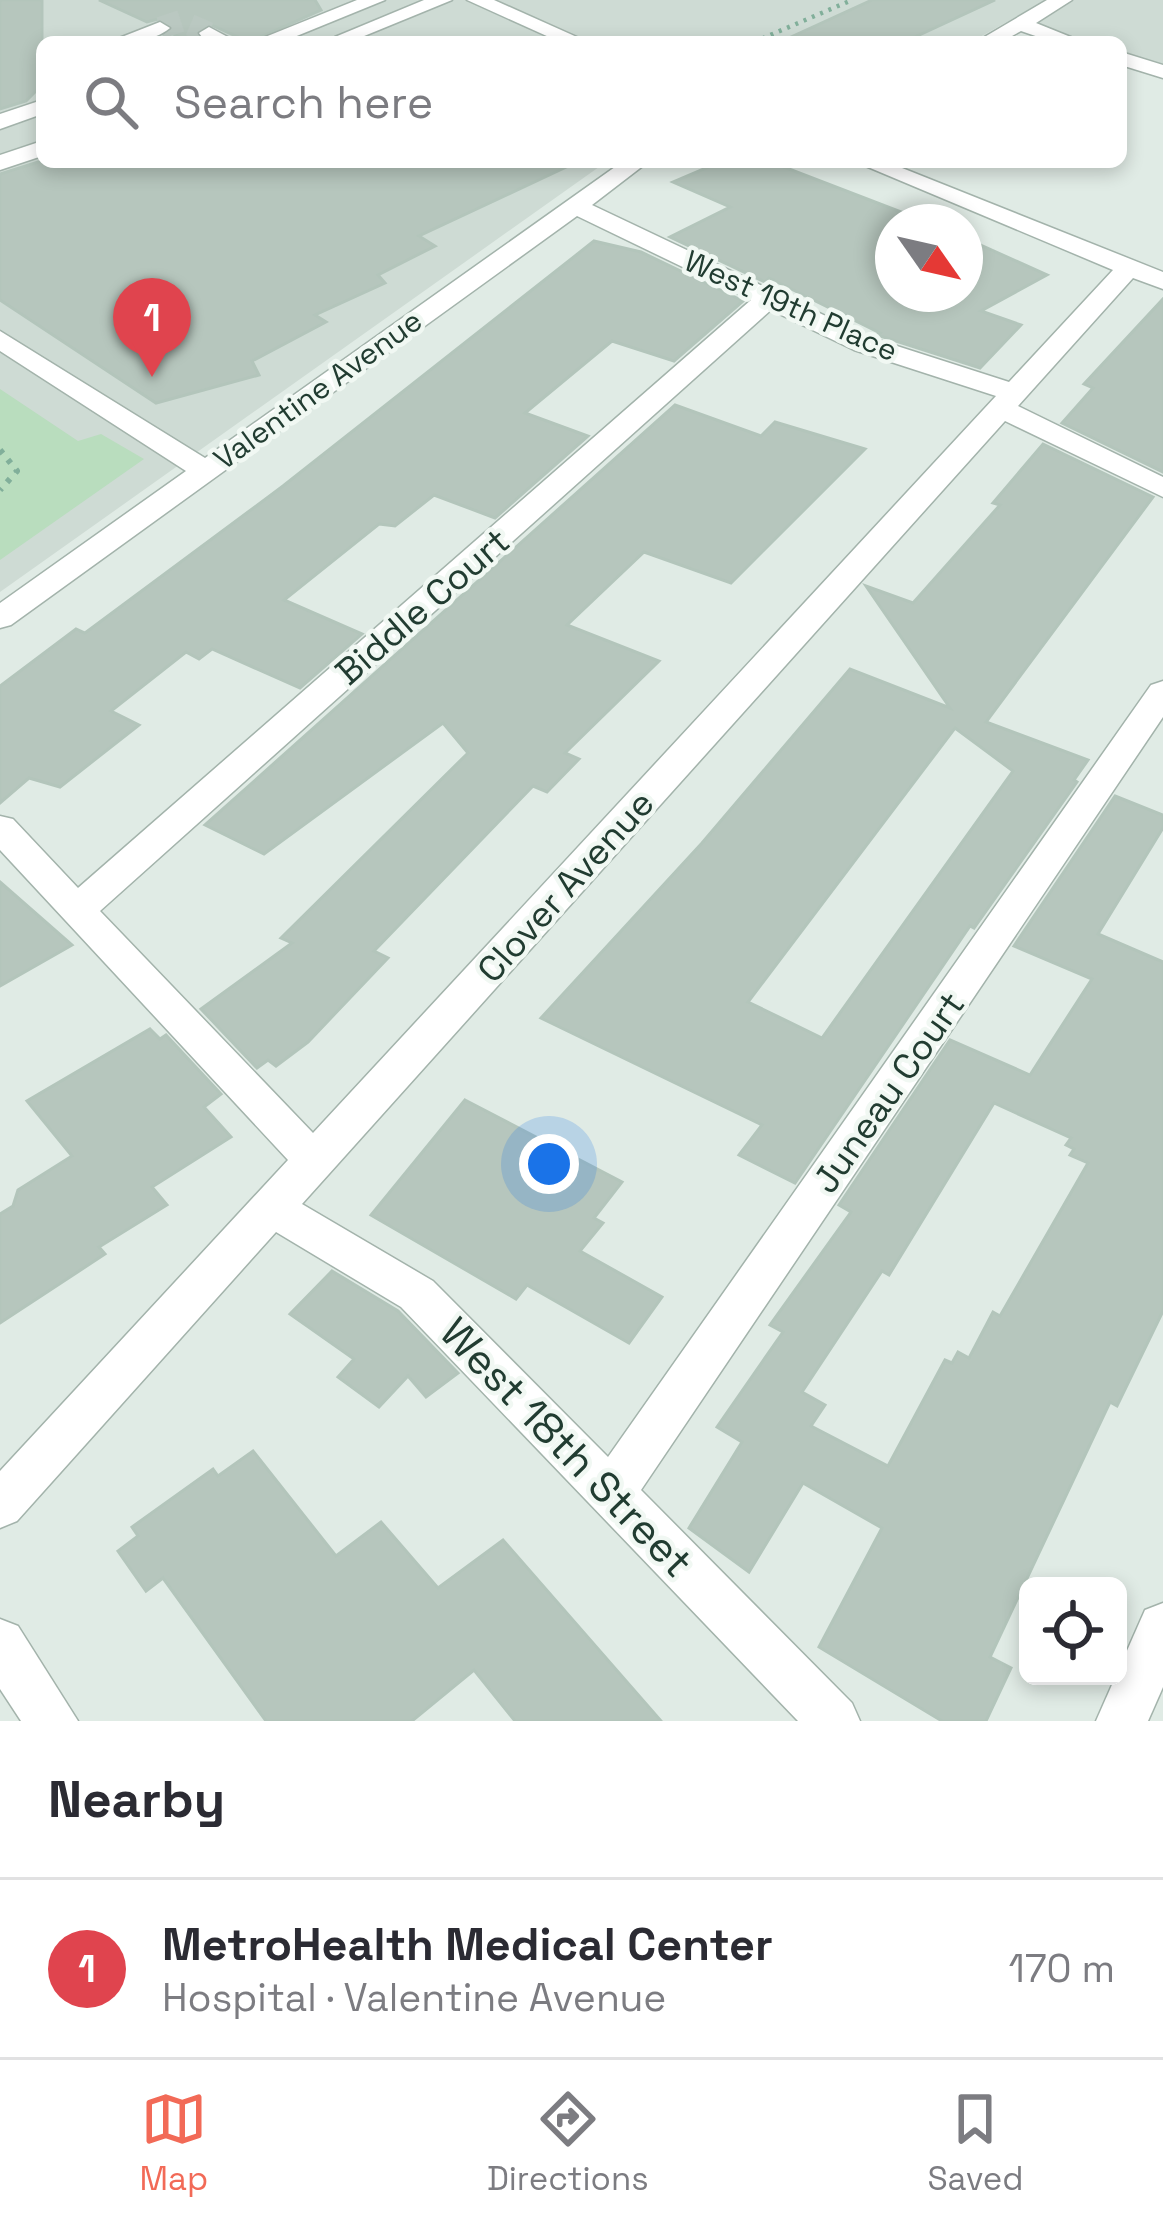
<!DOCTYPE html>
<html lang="en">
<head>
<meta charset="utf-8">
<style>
	:root { --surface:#fff; --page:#f2f2f3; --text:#2b2b33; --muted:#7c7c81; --line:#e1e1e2; --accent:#f26a57 }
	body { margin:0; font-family:"Space Grotesk",sans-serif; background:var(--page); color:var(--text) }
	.controls { position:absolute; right:36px; bottom:36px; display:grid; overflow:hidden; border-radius:18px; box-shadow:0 6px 18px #0003 }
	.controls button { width:108px; height:108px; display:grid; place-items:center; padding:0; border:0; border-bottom:3px solid var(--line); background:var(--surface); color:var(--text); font:60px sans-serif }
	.compass { position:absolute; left:875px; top:204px; width:108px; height:108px; border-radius:50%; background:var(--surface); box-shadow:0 6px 18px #0003; rotate:124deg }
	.you { position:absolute; left:549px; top:1164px; width:42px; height:42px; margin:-30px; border:9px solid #fff; border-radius:50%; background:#1a73e8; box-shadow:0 0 0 18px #1a73e833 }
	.badge { display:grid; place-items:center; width:78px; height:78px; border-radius:50%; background:var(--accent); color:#fff; font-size:39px; font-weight:700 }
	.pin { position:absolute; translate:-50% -99px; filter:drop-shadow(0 3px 6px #0008) }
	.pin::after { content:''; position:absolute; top:63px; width:42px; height:36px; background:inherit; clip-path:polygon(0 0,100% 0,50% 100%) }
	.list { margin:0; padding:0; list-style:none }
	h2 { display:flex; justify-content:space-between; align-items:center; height:156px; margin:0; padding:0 48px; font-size:51px }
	h2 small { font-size:39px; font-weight:400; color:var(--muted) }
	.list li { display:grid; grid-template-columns:78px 1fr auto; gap:36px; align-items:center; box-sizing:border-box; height:180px; padding:0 48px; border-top:3px solid var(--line) }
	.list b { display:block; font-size:45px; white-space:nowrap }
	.list p { margin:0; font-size:39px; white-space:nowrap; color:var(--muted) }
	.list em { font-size:39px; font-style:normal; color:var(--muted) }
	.icon { flex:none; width:66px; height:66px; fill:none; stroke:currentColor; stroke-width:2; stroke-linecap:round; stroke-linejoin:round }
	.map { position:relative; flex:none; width:1163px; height:1721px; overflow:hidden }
	.search { position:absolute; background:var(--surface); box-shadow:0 6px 18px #0003; left:36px; right:36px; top:36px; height:132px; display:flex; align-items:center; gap:30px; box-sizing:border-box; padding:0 42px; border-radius:18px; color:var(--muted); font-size:45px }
	.sheet { height:336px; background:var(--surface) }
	nav { display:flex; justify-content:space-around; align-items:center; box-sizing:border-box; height:168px; border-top:3px solid var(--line); background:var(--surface); font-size:33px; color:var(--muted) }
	nav a { display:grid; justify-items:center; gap:6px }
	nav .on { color:var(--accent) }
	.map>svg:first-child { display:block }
	.built { fill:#cedbd4 }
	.green { fill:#b9ddbe }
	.building { fill:#b6c6bd; stroke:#b3c5bb; stroke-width:3; fill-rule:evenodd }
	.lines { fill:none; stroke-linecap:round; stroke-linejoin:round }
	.minor-tunnel { stroke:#bac8c1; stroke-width:22; stroke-dasharray:22 10; stroke-linecap:butt }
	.minor-casing { stroke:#a3b3ab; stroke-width:3 }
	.path-far1 { stroke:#81af9a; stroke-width:4.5; stroke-dasharray:3 6; stroke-linecap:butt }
	.path { stroke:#81af9a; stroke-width:6; stroke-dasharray:4.5 8; stroke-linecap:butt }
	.minor { fill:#fff; fill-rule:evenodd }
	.labels { text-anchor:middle; stroke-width:9; stroke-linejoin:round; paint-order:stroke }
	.far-street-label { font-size:30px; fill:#213c31; stroke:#f1f8f3 }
	.street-label { font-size:36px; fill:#213c31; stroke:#f1f8f3 }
	.near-street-label { font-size:42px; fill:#213c31; stroke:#f1f8f3 }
</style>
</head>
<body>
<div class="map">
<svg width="1163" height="1721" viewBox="0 0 1163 1721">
	<rect width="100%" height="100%" fill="#e0ebe5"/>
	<g class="built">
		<path d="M0,0H1046L971,42H42V162H606L0,592Z"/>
		<path d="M1062,0H1163V72L1121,58V42H1073L1022,25Z"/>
	</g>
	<path class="green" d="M0,389L78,441L101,434L144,459L0,560Z"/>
	<g class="building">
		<path d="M0,0H42V85L26,101L0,109Z"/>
		<path d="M99,0H315L321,10L249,42L207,23L195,32L205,42H190L171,33L174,26L162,18L147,22Z"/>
		<path d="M872,0H995L904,42H780Z"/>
		<path d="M38,162H577L419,236L435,246L378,275L385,283L315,315L326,322L252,361L259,375L156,403L0,300V174Z"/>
		<path d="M720,162H771L927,222H893V294H965V238L1047,275L981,311L1021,325L980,368L877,335L880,333L769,278L765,282L670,237L730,207L673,182Z"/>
		<path d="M594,241L641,252L743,301L674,361L612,341L525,413L588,436L495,518L434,495L395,526L379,524L284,600L362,634L300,688L212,649L199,659L186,652L111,711L139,725L60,787L29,778L0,803V686L76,629L85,633L283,486Z"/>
		<path d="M1163,299V472L1062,423L1093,388L1084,384Z"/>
		<path d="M675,405L761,436L775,422L865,449L731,583L644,552L567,625L659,661L565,753L579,759L547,792L533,786L374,951L388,958L308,1042L276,1066L268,1060L257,1068L201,1009L292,943L281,938L468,753L443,723L264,854L205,825Z"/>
		<path d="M1043,444L1153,497L986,722L1088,760L1074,780L1077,782L974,928L970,926L795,1183L739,1155L762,1125L541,1018L702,843L850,669L950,708L866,586L913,603L1000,505L993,503ZM955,728L1013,771L822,1038L748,1002Z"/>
		<path d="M1115,796L1163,815V828L1098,934L1163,962V1311L1117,1406L1110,1402L990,1657L1011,1668L986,1721H942L819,1647L882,1528L803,1483L749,1572L689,1528L742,1442L717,1427L783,1332L770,1325L851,1212L839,1205L950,1040L1030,1075L1092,979L1014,946ZM994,1103L1071,1138L1066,1145L1074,1149L1070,1155L1088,1163L1000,1316L993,1312L969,1358L958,1352L952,1363L945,1360L888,1466L811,1426L825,1405L802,1392L882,1271L889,1275Z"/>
		<path d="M0,882L72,945L0,986Z"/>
		<path d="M150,1029L160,1039L166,1035L221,1094L204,1107L231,1137L152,1187L167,1205L99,1247L105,1254L0,1323V1214L13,1206L18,1190L72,1156L27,1101Z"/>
		<path d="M465,1100L622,1182L594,1218L603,1223L580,1251L662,1297L629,1343L527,1285L516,1299L371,1215Z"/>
		<path d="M332,1271L398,1311L458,1373L426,1397L408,1376L379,1407L338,1377L354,1359L290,1314Z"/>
		<path d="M253,1451L336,1556L381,1522L438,1588L503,1540L661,1721H515L474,1670L412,1721H266L163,1578L146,1591L118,1551L138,1536L132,1527L213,1469L218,1476Z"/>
	</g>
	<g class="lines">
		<path class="minor-tunnel" d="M160,28L181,21L209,33"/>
		<defs>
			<g id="minor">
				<path d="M357,0H385L282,42H253Z"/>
				<path d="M424,0H452L352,41L335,37Z"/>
				<path d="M467,0H494L588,42H560Z"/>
				<path d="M1047,0H1072L1036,23L1083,42H1053L1021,31L1001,42H976Z"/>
				<path d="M160,22L170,28C153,42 131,42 109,42Z"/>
				<path d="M209,27L237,42L202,37L199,33Z"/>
				<path d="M1121,52L1163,65V78L1121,65Z"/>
				<path d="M42,100V114L0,129V114Z"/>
				<path d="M42,141V156L0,170V155Z"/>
				<path d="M622,162H648L592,205L872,338L1009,382L1113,270L856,162H887L1163,272V289L1133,278L1018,406L1163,477V497L1005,421L302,1204L433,1281L608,1457L1151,685L1163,681V717L641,1490L852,1703L860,1721H798L401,1307L276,1232L17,1521L0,1528V1471L288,1160L0,850V816L13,819L78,888L751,300L577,216L11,625L0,628V603L186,471L0,351V331L205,458ZM771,310L854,350L996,396L313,1133L100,911Z"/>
				<path d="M1163,1603V1687L1148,1721H1096L1145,1610Z"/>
				<path d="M0,1619L18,1626L78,1721H21L0,1689Z"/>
			</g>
		</defs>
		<use href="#minor" class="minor-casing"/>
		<path class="path-far1" d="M754,42L852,0"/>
		<path class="path" d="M0,450L17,471L0,490"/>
		<use href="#minor" class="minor"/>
	</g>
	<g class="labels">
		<g class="far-street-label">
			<text transform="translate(791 306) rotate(24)" y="10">West 19th Place</text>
			<text transform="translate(318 390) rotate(-36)" y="10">Valentine Avenue</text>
		</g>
		<g class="street-label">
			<text transform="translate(422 606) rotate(-41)" y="13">Biddle Court</text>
			<text transform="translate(565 886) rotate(-48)" y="13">Clover Avenue</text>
			<text transform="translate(888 1092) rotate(-55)" y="13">Juneau Court</text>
		</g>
		<g class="near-street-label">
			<text transform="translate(567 1447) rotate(46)" y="15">West 18th Street</text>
		</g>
	</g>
</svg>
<div class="controls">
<button><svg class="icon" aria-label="locate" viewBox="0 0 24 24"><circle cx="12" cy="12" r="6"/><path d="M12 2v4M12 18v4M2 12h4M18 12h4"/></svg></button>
</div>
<svg class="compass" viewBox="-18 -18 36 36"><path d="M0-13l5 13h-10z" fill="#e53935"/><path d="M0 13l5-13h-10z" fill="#7c7c81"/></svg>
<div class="you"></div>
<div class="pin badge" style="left:152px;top:377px;background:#e0444e">1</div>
<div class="search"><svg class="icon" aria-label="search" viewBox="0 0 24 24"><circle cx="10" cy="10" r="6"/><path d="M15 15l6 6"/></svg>Search here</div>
</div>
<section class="sheet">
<h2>Nearby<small></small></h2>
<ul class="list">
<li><span class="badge" style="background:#e0444e">1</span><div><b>MetroHealth Medical Center</b><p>Hospital · Valentine Avenue</p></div><em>170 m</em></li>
</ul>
</section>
<nav>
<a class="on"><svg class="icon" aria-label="map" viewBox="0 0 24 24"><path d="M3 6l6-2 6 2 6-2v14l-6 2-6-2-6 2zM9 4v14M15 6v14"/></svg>Map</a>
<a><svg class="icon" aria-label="directions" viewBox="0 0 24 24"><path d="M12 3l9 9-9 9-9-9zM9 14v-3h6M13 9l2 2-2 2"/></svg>Directions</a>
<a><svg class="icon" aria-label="saved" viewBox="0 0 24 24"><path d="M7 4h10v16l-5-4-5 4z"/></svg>Saved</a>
</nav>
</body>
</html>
